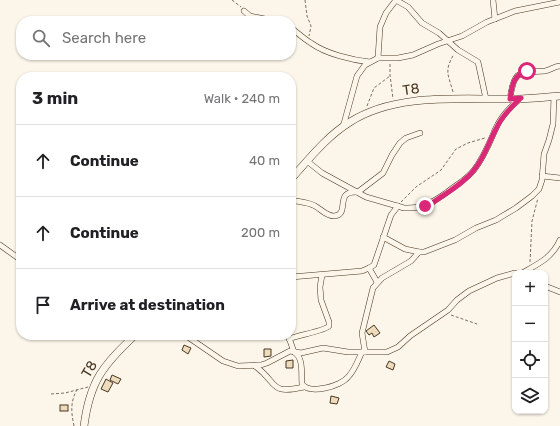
<!DOCTYPE html>
<html lang="en">
<head>
<meta charset="utf-8">
<style>
	:root { --surface:#fff; --page:#f2f2f2; --text:#202124; --muted:#757577; --line:#e0e0e0 }
	body { margin:0; font-family:Rubik,sans-serif; background:var(--page); color:var(--text) }
	.controls { position:absolute; right:12px; bottom:12px; display:grid; overflow:hidden; border-radius:8px; box-shadow:0 1px 3px #0004 }
	.controls button { width:36px; height:36px; display:grid; place-items:center; padding:0; border:0; border-bottom:1px solid var(--line); background:var(--surface); color:var(--text); font:20px sans-serif }
	.stop { position:absolute; width:12px; height:12px; margin:-9px; border:3px solid #db2777; border-radius:50%; background:#fff }
	.stop.end { background:#db2777; border-color:#fff; box-shadow:0 1px 4px #0008 }
	.list { margin:0; padding:0; list-style:none }
	h2 { display:flex; justify-content:space-between; align-items:center; height:52px; margin:0; padding:0 16px; font-size:17px }
	h2 small { font-size:13px; font-weight:400; color:var(--muted) }
	.list li { display:grid; grid-template-columns:26px 1fr auto; gap:12px; align-items:center; box-sizing:border-box; height:72px; padding:0 16px; border-top:1px solid var(--line) }
	.list b { display:block; font-size:15px; white-space:nowrap }
	.list em { font-size:13px; font-style:normal; color:var(--muted) }
	.icon { flex:none; width:22px; height:22px; fill:none; stroke:currentColor; stroke-width:2; stroke-linecap:round; stroke-linejoin:round }
	.map { position:relative; flex:none; width:560px; height:426px; overflow:hidden }
	.search { position:absolute; background:var(--surface); box-shadow:0 1px 3px #0004; left:16px; top:16px; width:280px; height:44px; display:flex; align-items:center; gap:10px; box-sizing:border-box; padding:0 14px; border-radius:16px; color:var(--muted); font-size:15px }
	.panel { position:absolute; background:var(--surface); box-shadow:0 1px 3px #0004; left:16px; top:72px; width:280px; height:268px; border-radius:16px }
	.map>svg:first-child { display:block }
	.building { fill:#ecdcbc; stroke:#4a3520 }
	.lines { fill:none; stroke-linecap:round; stroke-linejoin:round }
	.street-casing { stroke:#4a3520; stroke-width:6 }
	.secondary-casing { stroke:#4a3520; stroke-width:8 }
	.path { stroke:#7f6f5c; stroke-width:1; stroke-dasharray:3 2; stroke-linecap:butt }
	.street { stroke:#fbf6e9; stroke-width:5 }
	.secondary { stroke:#fbf6e9; stroke-width:7 }
	.route { stroke:#db2777; stroke-width:5 }
	.labels { text-anchor:middle; stroke-width:3; stroke-linejoin:round; paint-order:stroke }
	.street-label { font-size:14px; fill:#4a3520; stroke:#fbf6e9 }
</style>
</head>
<body>
<div class="map">
<svg width="560" height="426" viewBox="0 0 560 426">
	<rect width="100%" height="100%" fill="#fbf6e9"/>
	<g class="building">
		<path d="M374,325L380,333L374,337L372,333L369,335L366,331Z"/>
		<path d="M184,345L191,348L188,354L182,350Z"/>
		<path d="M264,349H271V356L264,357Z"/>
		<path d="M293,360V368H286V361Z"/>
		<path d="M389,361L395,364L393,370L386,367Z"/>
		<path d="M112,375L121,379L118,384L110,380Z"/>
		<path d="M106,379L113,383L108,392L101,389Z"/>
		<path d="M331,396L339,398L337,404L330,403Z"/>
		<rect x="60" y="405" width="8" height="6"/>
	</g>
	<g class="lines">
		<defs>
			<g id="street">
				<path d="M493,0L495,19"/>
				<path d="M244,11L250,16L275,21"/>
				<path d="M291,28C298,33 304,39 311,43C326,54 352,60 370,62"/>
				<path d="M378,58L380,27L386,13L396,0L408,7L422,23L439,33L458,50L478,62L486,99"/>
				<path d="M510,99C514,69 519,73 545,71C551,70 554,66 560,66"/>
				<path d="M343,127L357,76L365,65L378,58H398L413,55L438,44L462,36L487,22L515,11L560,2"/>
				<path d="M307,161L322,173L366,197L404,208C421,209 432,203 446,193C456,185 466,180 474,170C484,157 489,144 495,130C500,118 510,107 520,99"/>
				<path d="M542,176L560,178"/>
				<path d="M291,200C299,202 308,202 315,206C321,209 326,216 334,216C351,215 333,190 358,192L383,173L392,155L400,143L406,138L420,133"/>
				<path d="M383,237L405,249L419,252H424L455,240L476,228L496,220L516,208L532,196L539,189L542,180L544,154L549,140L553,124L554,96"/>
				<path d="M0,245L21,260"/>
				<path d="M369,268L377,282"/>
				<path d="M522,273C538,264 552,258 560,240"/>
				<path d="M291,277L362,271L369,268L374,265L391,215L398,206"/>
				<path d="M545,286L560,292"/>
				<path d="M185,335L223,361L238,366L261,365L267,363L290,351L301,353L323,348L348,352H387L398,347L410,336L448,310L457,300L469,291L497,278L515,273"/>
				<path d="M288,335L294,352C304,358 301,374 302,384C310,395 341,386 348,377C355,370 358,360 362,352"/>
				<path d="M289,339C298,335 325,331 329,326V322L321,300L320,287L322,275"/>
				<path d="M365,352L362,333L373,288L382,278L411,261L419,252"/>
				<path d="M255,366C279,383 268,395 304,387"/>
			</g>
			<g id="secondary">
				<path d="M291,179C309,159 327,136 350,122C397,92 462,100 514,99C530,99 545,97 560,96"/>
				<path d="M84,426C90,380 103,366 135,335"/>
			</g>
		</defs>
		<use href="#street" class="street-casing"/>
		<use href="#secondary" class="secondary-casing"/>
		<g class="path">
			<path d="M232,0L241,7"/>
			<path d="M305,0L307,16L311,26L309,36"/>
			<path d="M390,64V75L393,99"/>
			<path d="M453,92C448,74 444,71 454,54"/>
			<path d="M367,106L374,88L390,76"/>
			<path d="M401,202L416,187L441,170L456,149L468,143L485,138"/>
			<path d="M530,262L532,221L538,198"/>
			<path d="M451,315L477,324"/>
			<path d="M71,338L77,335"/>
			<path d="M51,394L65,393L88,387"/>
			<path d="M74,426C71,412 70,401 78,388"/>
		</g>
		<use href="#street" class="street"/>
		<use href="#secondary" class="secondary"/>
	</g>
	<g class="lines">
		<path class="route" d="M425,206L431,204C446,193 463,184 474,170C485,156 488,144 496,129C501,117 511,107 521,98L510,99C512,86 513,75 527,71"/>
	</g>
	<g class="labels">
		<g class="street-label">
			<text transform="translate(411 89) rotate(-8)" y="5">T8</text>
			<text transform="translate(89 369) rotate(-59)" y="5">T8</text>
		</g>
	</g>
</svg>
<div class="controls">
<button>+</button>
<button>−</button>
<button><svg class="icon" aria-label="locate" viewBox="0 0 24 24"><circle cx="12" cy="12" r="6"/><path d="M12 2v4M12 18v4M2 12h4M18 12h4"/></svg></button>
<button><svg class="icon" aria-label="layers" viewBox="0 0 24 24"><path d="M12 4l9 5-9 5-9-5zM3 14l9 5 9-5"/></svg></button>
</div>
<div class="stop" style="left:527px;top:71px"></div>
<div class="stop end" style="left:425px;top:206px"></div>
<div class="search"><svg class="icon" aria-label="search" viewBox="0 0 24 24"><circle cx="10" cy="10" r="6"/><path d="M15 15l6 6"/></svg>Search here</div>
<section class="panel">
<h2>3 min<small>Walk · 240 m</small></h2>
<ul class="list">
<li><svg class="icon" aria-label="ahead" viewBox="0 0 24 24"><path d="M12 20V5M6 11l6-6 6 6"/></svg><div><b>Continue</b></div><em>40 m</em></li>
<li><svg class="icon" aria-label="ahead" viewBox="0 0 24 24"><path d="M12 20V5M6 11l6-6 6 6"/></svg><div><b>Continue</b></div><em>200 m</em></li>
<li><svg class="icon" aria-label="arrive" viewBox="0 0 24 24"><path d="M6 21V4h12l-3 4 3 4H6"/></svg><div><b>Arrive at destination</b></div></li>
</ul>
</section>
</div>
</body>
</html>
